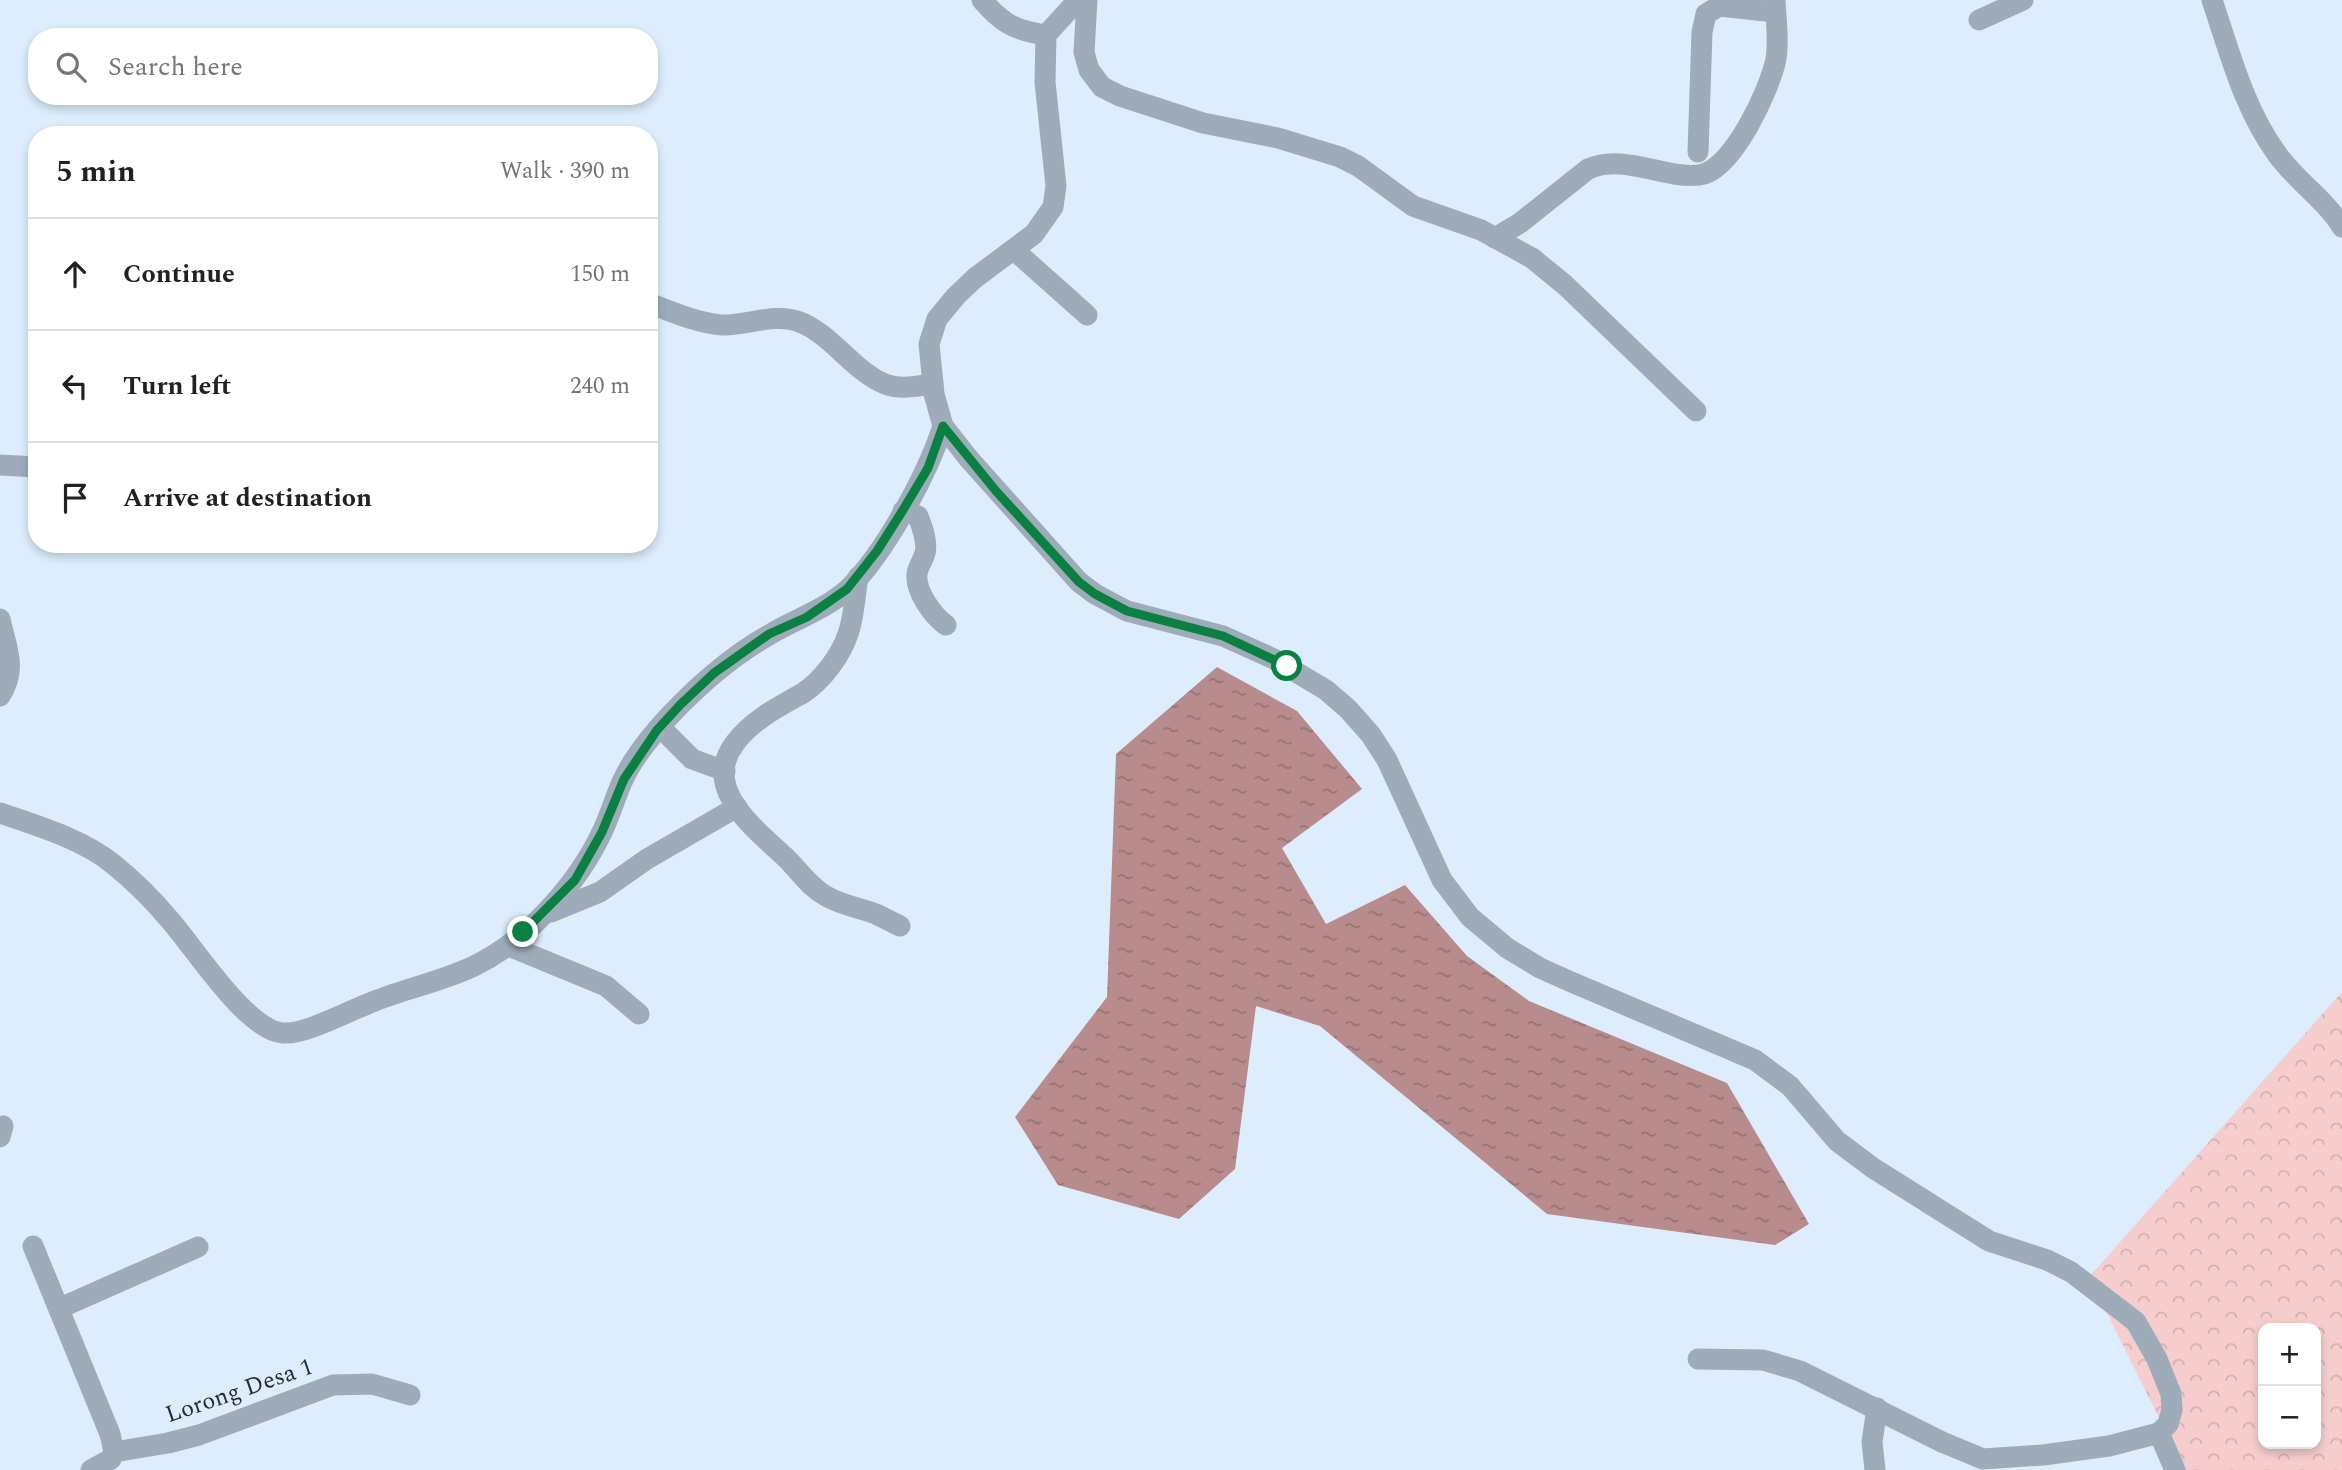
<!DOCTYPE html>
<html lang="en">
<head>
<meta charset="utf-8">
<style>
	:root { --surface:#fff; --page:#f2f2f2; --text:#202124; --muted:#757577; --line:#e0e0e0 }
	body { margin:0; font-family:Spectral,serif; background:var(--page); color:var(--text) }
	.controls { position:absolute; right:21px; bottom:21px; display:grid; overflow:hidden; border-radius:14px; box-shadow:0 4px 10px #0003 }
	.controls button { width:63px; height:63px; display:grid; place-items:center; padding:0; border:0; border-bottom:2px solid var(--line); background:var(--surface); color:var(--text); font:35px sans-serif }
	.stop { position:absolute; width:21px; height:21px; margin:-16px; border:5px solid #0b8043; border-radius:50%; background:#fff }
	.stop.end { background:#0b8043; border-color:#fff; box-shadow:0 2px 7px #0008 }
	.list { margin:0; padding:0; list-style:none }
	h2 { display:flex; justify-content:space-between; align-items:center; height:91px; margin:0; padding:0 28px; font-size:30px }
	h2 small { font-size:23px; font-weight:400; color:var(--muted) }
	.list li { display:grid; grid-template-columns:46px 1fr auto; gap:21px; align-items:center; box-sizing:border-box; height:112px; padding:0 28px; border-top:2px solid var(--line) }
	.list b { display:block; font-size:26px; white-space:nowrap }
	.list em { font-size:23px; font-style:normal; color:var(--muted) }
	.icon { flex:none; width:38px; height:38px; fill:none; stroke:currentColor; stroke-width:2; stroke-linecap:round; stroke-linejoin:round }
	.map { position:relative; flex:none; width:2342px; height:1470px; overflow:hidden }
	.search { position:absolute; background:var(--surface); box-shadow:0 4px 10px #0003; left:28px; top:28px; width:630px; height:77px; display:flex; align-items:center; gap:18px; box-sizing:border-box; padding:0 24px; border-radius:28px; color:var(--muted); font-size:26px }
	.panel { position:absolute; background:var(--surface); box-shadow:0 4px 10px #0003; left:28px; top:126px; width:630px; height:427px; border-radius:28px }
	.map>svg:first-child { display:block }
	.forest { fill:url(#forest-crowns); fill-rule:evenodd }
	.water { fill:url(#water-ripples) }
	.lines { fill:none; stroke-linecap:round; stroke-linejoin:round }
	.minor { stroke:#9eacb9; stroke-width:21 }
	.route { stroke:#0b8043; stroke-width:9 }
	.labels { text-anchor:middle; stroke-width:7; stroke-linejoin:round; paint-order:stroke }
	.street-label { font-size:24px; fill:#212c35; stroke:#ddedfd }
</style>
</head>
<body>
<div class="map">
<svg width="2342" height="1470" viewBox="0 0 2342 1470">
	<defs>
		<pattern id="forest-crowns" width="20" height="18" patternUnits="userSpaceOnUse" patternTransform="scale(1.75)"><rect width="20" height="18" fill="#f5cdcd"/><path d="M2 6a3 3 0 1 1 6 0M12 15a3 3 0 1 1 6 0" fill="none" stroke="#d2b0b1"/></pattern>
		<pattern id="water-ripples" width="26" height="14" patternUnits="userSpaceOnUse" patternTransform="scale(1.75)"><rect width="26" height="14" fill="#b88c8c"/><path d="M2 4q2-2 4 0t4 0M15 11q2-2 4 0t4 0" fill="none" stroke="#957373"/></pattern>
	</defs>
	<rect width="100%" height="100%" fill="#ddedfd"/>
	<path class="forest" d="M2342,992V1470H2185L2089,1277ZM2263,1328H2316V1444H2263Z"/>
	<path class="water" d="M1217,667L1297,711L1362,789L1282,848L1326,924L1405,885L1467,956L1529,1001L1727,1083L1809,1224L1775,1245L1547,1214L1320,1026L1256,1006L1235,1169L1179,1219L1058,1185L1015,1117L1107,997L1116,754Z"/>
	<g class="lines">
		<g class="minor">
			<path d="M982,0C1003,24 1014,30 1046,35"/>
			<path d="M1078,0L1046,35L1045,82L1056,186L1053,207L1034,234L975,278L956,296L937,319L929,344L934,394L943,426L969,459L1079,582L1095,594L1127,611L1223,636L1274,659L1326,690L1348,709L1371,735L1387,760L1442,880L1470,917L1507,948L1540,968L1569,981L1755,1060L1790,1086L1837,1141L1873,1168L1989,1241L2047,1260L2071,1272L2122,1311L2136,1322L2157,1359L2171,1394L2172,1410L2168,1424L2159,1433L2175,1470"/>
			<path d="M1087,0L1084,52L1089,70L1102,87L1120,96L1203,123L1278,138L1340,157L1358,166L1413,206L1481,230L1532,258L1565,285L1696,411"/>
			<path d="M2212,0C2230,53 2244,109 2277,154C2296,181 2325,199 2342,227"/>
			<path d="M1979,20L2023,0"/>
			<path d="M1698,152L1702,32L1706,14L1719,6L1775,12"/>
			<path d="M1495,238L1520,223L1588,169C1625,153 1662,179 1699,175C1732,172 1770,89 1776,59C1779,39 1776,20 1775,0"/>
			<path d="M1014,250L1087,315"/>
			<path d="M649,303C672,312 697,323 722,325C746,326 773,313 797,321C830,332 854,372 885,384C900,390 918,386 933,384"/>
			<path d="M0,465L37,467"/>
			<path d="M903,511L918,516C922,527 928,542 925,553C923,561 918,566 917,574C915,591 933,616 946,625"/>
			<path d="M858,577C855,595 854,617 848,634C841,655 822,681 803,693C780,706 752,720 735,743C701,788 754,828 784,856C798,869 809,887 826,896C841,905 860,908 876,914C884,918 892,922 900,926"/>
			<path d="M0,619C6,648 18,668 0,696"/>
			<path d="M660,727L692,759L725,771"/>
			<path d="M0,813C38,826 82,839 113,864C133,880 153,900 169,919C194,947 246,1030 283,1033C306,1035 352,1009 375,1001C408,988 443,981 474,966C528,940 578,884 603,830C610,815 615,798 622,782C635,753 660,725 681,704C707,678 737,653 769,635C795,619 825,610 848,589C885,553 927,475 943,426"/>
			<path d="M551,912L600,892L647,859L737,807"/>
			<path d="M509,946L606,986L639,1014"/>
			<path d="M0,1137L3,1126"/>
			<path d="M33,1246L110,1434L114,1452"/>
			<path d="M60,1308L198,1247"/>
			<path d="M1698,1359L1763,1360L1800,1371L1942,1442L1983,1459L2043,1455L2109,1446L2159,1433"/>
			<path d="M91,1470L111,1459L114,1452L168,1443L199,1435L333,1385L372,1384L410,1395"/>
			<path d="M1875,1470L1872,1442L1877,1408"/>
		</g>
	</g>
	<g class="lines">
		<path class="route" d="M523,932L575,880L602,832L624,779L657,730L680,705L714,673L769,634L807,617L847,589L877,551L903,510L928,468L943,426L996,491L1079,582L1095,594L1127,611L1223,636L1287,666"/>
	</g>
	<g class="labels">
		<g class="street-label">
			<text transform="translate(239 1390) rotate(-19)" y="8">Lorong Desa 1</text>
		</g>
	</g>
</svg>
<div class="controls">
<button>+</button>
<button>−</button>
</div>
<div class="stop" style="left:1287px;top:666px"></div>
<div class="stop end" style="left:523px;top:932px"></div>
<div class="search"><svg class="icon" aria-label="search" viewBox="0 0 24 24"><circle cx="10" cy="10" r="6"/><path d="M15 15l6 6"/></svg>Search here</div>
<section class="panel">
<h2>5 min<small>Walk · 390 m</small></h2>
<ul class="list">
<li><svg class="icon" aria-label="ahead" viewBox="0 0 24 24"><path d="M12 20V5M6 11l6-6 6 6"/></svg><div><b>Continue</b></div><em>150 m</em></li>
<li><svg class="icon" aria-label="left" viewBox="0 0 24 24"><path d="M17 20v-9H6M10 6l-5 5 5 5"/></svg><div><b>Turn left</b></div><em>240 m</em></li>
<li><svg class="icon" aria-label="arrive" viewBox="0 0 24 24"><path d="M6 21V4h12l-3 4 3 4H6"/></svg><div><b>Arrive at destination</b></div></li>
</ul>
</section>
</div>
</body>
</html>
